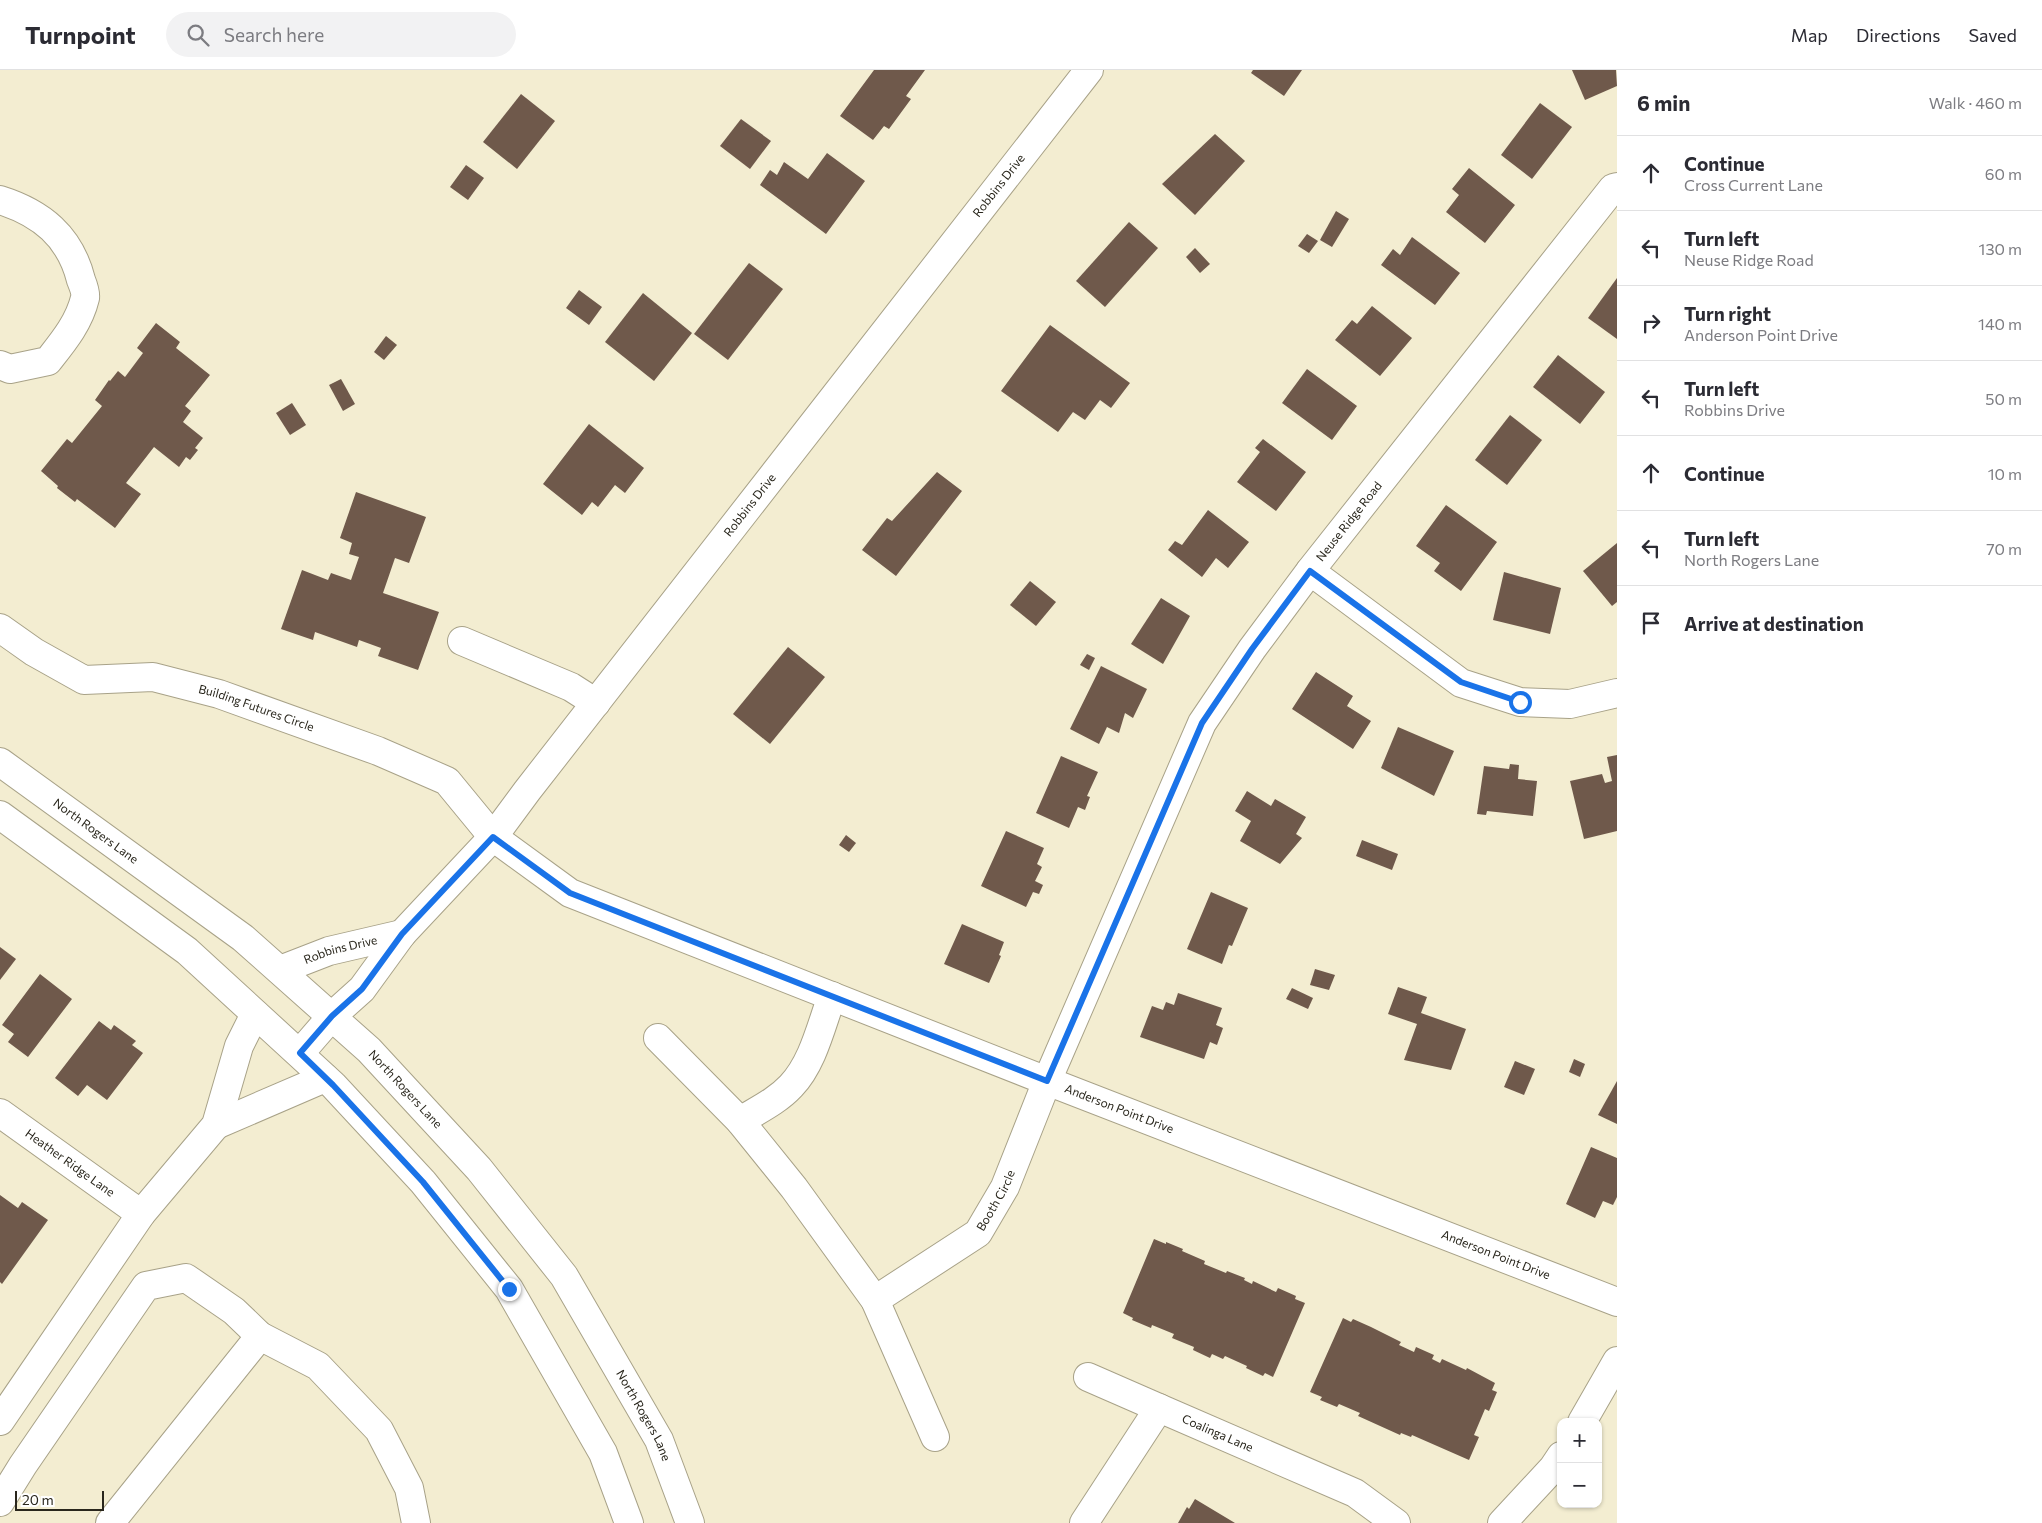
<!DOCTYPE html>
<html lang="en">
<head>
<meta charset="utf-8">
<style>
	:root { --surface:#fff; --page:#f2f2f3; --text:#2b2b33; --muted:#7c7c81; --line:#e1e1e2 }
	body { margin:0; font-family:Commissioner,sans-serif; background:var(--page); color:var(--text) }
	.controls { position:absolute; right:15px; bottom:15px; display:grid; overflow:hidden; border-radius:10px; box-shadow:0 1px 4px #0004 }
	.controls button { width:45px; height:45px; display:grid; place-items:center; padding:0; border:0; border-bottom:1px solid var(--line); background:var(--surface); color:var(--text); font:25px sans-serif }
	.scale { position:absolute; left:15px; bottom:12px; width:89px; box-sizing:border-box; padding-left:5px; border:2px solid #29261c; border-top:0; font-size:14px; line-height:18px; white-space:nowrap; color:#29261c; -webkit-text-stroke:4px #fff; paint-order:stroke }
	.stop { position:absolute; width:15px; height:15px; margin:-11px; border:4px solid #1a73e8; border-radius:50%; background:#fff }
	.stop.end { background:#1a73e8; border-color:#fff; box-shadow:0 1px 5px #0008 }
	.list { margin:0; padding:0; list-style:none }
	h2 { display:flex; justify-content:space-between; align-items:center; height:65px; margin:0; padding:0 20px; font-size:21px }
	h2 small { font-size:16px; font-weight:400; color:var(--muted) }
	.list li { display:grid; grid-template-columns:32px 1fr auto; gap:15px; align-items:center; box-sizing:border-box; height:75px; padding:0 20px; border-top:1px solid var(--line) }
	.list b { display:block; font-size:19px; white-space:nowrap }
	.list p { margin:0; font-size:16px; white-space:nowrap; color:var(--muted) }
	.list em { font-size:16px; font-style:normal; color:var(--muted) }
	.icon { flex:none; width:28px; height:28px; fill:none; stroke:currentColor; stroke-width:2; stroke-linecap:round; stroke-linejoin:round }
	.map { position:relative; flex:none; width:1617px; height:1453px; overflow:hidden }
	header { display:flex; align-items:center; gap:30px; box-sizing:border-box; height:70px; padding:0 25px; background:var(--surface); border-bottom:1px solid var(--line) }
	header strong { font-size:24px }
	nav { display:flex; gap:28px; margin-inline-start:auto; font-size:18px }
	.search { width:350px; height:45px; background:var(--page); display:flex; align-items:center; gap:12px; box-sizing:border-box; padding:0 18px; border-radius:28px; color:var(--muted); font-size:19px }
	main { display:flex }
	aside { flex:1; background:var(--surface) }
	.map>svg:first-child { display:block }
	.building { fill:#6f594b }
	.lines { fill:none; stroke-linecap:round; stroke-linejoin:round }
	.minor-casing { stroke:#a8a288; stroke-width:30 }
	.minor { stroke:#fff; stroke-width:28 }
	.route { stroke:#1a73e8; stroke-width:6 }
	.labels { text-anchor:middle; stroke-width:5; stroke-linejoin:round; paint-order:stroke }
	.street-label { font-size:12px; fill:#29261c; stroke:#fff }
</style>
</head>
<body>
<header>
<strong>Turnpoint</strong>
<div class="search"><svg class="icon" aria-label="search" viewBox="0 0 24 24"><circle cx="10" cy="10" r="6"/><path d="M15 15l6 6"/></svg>Search here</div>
<nav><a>Map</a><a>Directions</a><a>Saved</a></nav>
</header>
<main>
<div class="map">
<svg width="1617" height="1453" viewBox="0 0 1617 1453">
	<rect width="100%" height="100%" fill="#f3edd1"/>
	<g class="building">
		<path d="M874,0H925L906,26L911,29L889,59L884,56L873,70L840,46Z"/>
		<path d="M1253,0H1302L1284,26L1251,3Z"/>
		<path d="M1572,0H1616L1617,16L1585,30Z"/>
		<path d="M521,24L555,51L517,99L483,72Z"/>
		<path d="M1540,33L1572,57L1532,109L1501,85Z"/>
		<path d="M741,49L771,71L750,99L720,76Z"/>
		<path d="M1215,64L1245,91L1195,145L1162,114Z"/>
		<path d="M827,83L865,111L826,164L760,115L770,100L777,105L784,92L808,109Z"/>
		<path d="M466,95L484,108L468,130L450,117Z"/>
		<path d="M1469,98L1515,135L1485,173L1446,142L1459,125L1452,119Z"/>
		<path d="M1336,141L1349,149L1332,177L1320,170Z"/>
		<path d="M1129,152L1158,178L1105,237L1076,211Z"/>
		<path d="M1307,164L1318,171L1309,183L1298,176Z"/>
		<path d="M1412,167L1460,203L1435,235L1381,195L1393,179L1400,185Z"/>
		<path d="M1195,178L1210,194L1200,203L1186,187Z"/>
		<path d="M749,193L783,219L728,290L694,264Z"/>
		<path d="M1617,208V269L1588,248Z"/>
		<path d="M579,220L602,237L589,255L566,238Z"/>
		<path d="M643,223L692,263L654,311L605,272Z"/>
		<path d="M1372,236L1412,268L1380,306L1335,270L1352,250L1357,254Z"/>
		<path d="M156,253L180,272L176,278L210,305L185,336L191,341L183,352L203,368L195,378L198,380L190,390L186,387L179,397L154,377L126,413L141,424L115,458L77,429L75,432L57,418L58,416L41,401L67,369L72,373L102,336L95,330L109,310L110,311L118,301L125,307L143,283L137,278Z"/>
		<path d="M1050,255L1130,313L1111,338L1100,330L1085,350L1073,342L1058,362L1001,321Z"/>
		<path d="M386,266L397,275L384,290L374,282Z"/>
		<path d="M1558,285L1605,322L1580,354L1533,317Z"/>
		<path d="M1307,299L1357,336L1332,370L1282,333Z"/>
		<path d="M341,309L355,334L343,341L329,315Z"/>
		<path d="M292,333L306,355L290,365L276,343Z"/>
		<path d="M1510,345L1542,370L1507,415L1475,390Z"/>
		<path d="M589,354L644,398L625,423L615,415L598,437L592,432L582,445L543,414Z"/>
		<path d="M1263,369L1306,402L1276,441L1237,412L1260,382L1255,378Z"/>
		<path d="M937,402L962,421L896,506L862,480L887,448L892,451Z"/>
		<path d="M356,422L426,447L409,493L395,488L383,523L439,542L418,600L378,586L381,578L359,570L357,577L315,562L313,570L281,559L302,500L328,510L331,503L351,510L359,487L349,484L352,473L340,468Z"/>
		<path d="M1446,435L1497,472L1461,521L1434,501L1440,493L1416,476Z"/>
		<path d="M1208,440L1249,472L1228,498L1216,488L1202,507L1168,480L1175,471L1182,475Z"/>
		<path d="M1617,473V532L1612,536L1583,501Z"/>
		<path d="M1504,502L1561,518L1550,564L1493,550Z"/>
		<path d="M1030,511L1056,532L1036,556L1010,535Z"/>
		<path d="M1161,528L1190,546L1163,594L1131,574Z"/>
		<path d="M788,577L825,607L770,674L733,644Z"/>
		<path d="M1087,584L1095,588L1089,600L1080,595Z"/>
		<path d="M1101,596L1147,619L1133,648L1125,643L1119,663L1107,657L1099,674L1070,659Z"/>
		<path d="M1316,602L1353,626L1347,636L1371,651L1353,679L1292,639Z"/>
		<path d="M1398,657L1454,681L1434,726L1381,698Z"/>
		<path d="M1617,685V761L1584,769L1570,711L1602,704L1605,713L1612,711L1607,687Z"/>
		<path d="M1061,686L1098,702L1087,726L1090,727L1085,740L1078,737L1069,758L1036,743Z"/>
		<path d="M1510,694L1519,695L1518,709L1537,711L1533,746L1487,741L1486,745L1477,744L1484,696L1509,699Z"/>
		<path d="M1247,721L1271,736L1275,729L1306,747L1296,764L1302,768L1280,794L1240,771L1251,751L1235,741Z"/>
		<path d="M1006,761L1044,778L1037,794L1042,797L1035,811L1043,815L1039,824L1033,822L1026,837L981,816Z"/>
		<path d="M846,765L856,773L849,782L839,775Z"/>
		<path d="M1362,770L1398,784L1392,800L1356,786Z"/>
		<path d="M1211,822L1248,838L1232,876L1229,875L1222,894L1187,879Z"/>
		<path d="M962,854L1004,872L999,885L1001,886L989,913L944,894Z"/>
		<path d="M0,877L16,889L0,910Z"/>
		<path d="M1315,899L1335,905L1329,920L1310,915Z"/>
		<path d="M40,904L72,929L28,987L8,972L14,964L2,955Z"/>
		<path d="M1398,917L1427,927L1421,943L1466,959L1451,1000L1404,990L1417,954L1388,944Z"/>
		<path d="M1292,918L1313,928L1308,939L1286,929Z"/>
		<path d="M1178,923L1222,938L1216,955L1223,958L1217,975L1210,972L1204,989L1140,967L1152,936L1163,940L1166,932L1174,935Z"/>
		<path d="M99,951L111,960L114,955L136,971L132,975L143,983L107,1030L87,1015L78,1026L55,1008Z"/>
		<path d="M1574,989L1585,994L1580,1007L1569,1002Z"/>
		<path d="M1515,991L1535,999L1524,1025L1504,1017Z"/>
		<path d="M1617,1011V1054L1598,1045Z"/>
		<path d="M1591,1077L1617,1088V1127L1613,1135L1603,1131L1595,1148L1566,1134Z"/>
		<path d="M0,1125L18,1138L22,1132L48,1150L2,1214L0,1212Z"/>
		<path d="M1154,1169L1166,1174V1172L1183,1179L1182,1181L1205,1191L1204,1194L1226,1203L1227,1201L1245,1208L1244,1210L1252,1214L1253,1211L1276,1222L1278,1218L1296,1226L1295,1229L1305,1233L1273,1307L1265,1303L1263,1306L1246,1298L1247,1296L1225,1286L1223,1289L1212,1284L1210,1288L1193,1280L1194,1277L1172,1268L1174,1264L1152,1255L1151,1258L1132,1250L1133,1248L1123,1243Z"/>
		<path d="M1343,1248L1351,1252L1353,1249L1371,1257L1401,1272L1399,1275L1414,1282L1416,1277L1434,1285L1432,1289L1440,1293L1442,1289L1466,1300L1467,1298L1495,1313L1492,1320L1497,1322L1489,1341L1485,1339L1474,1365L1479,1367L1469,1390L1412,1365L1411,1367L1401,1363L1400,1365L1358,1346L1360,1343L1339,1334L1337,1337L1320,1330L1322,1327L1310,1322Z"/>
		<path d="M1195,1429L1235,1453H1178L1187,1437L1189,1439Z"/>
	</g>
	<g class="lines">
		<defs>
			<g id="minor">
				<path d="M0,130C41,143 70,166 81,210C83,215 86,223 85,228C79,253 63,272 48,291L10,299L0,295"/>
				<path d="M1310,501L1461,613L1520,632L1570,634L1617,623"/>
				<path id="s1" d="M0,558L34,582L84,610L153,607L219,624L378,681L447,711L493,767L570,823L1047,1011L1617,1232"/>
				<path d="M462,571L571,617L596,633"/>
				<path id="s2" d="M0,692L243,868L369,980L479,1099L564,1206L659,1370L690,1453"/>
				<path d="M0,745L187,881L333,1015L423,1112L509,1219L603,1383L629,1453"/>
				<path id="s3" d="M280,900L329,881L402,864"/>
				<path d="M658,968L740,1051L794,1118L875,1230L935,1367"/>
				<path id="s4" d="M300,983L332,946L362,919L402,864L493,767L527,721L1089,0"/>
				<path id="s5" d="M0,1043L141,1144"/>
				<path d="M740,1051C758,1040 777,1031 791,1016C813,993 821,956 832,926"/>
				<path d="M216,1055L325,1008"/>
				<path id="s6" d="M875,1230L978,1163L1005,1117L1047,1011L1202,653L1252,579L1310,501L1613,118L1617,117"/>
				<path d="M1088,1307L1159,1338"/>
				<path d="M0,1351L141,1144L216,1055L239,976L255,944"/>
				<path d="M1582,1352L1617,1291"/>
				<path d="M0,1432L23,1395L146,1216L186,1208L234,1241L260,1266L318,1296L379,1360L409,1418L416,1453"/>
				<path d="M110,1453L260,1266"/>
				<path id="s7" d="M1084,1453L1159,1338L1355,1423L1396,1453"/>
				<path d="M1502,1453L1553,1398L1561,1386"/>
			</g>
		</defs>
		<use href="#minor" class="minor-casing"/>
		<use href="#minor" class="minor"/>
	</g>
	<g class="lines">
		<path class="route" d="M509,1219L423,1112L333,1015L300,983L332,946L362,919L402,864L493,767L570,823L1047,1011L1202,653L1252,579L1310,501L1461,612L1520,632"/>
	</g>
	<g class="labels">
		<g class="street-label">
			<text dy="4" stroke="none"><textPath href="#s4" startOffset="1115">Robbins Drive</textPath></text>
			<text dy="4" stroke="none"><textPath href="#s4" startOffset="710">Robbins Drive</textPath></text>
			<text dy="4" stroke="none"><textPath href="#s6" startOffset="930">Neuse Ridge Road</textPath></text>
			<text dy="4" stroke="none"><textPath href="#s1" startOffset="276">Building Futures Circle</textPath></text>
			<text dy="4" stroke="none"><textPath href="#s2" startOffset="118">North Rogers Lane</textPath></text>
			<text dy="4" stroke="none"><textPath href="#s3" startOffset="64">Robbins Drive</textPath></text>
			<text dy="4" stroke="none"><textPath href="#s2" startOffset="522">North Rogers Lane</textPath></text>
			<text dy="4" stroke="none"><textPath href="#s1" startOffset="1238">Anderson Point Drive</textPath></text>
			<text dy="4" stroke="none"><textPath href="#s5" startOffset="86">Heather Ridge Lane</textPath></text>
			<text dy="4" stroke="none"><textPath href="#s6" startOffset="160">Booth Circle</textPath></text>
			<text dy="4" stroke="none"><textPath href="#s1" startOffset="1642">Anderson Point Drive</textPath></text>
			<text dy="4" stroke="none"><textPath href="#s2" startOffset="928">North Rogers Lane</textPath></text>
			<text dy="4" stroke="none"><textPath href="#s7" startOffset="201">Coalinga Lane</textPath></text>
		</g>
	</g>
</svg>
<div class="controls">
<button>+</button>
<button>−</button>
</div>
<div class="scale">20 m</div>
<div class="stop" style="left:1520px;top:632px"></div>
<div class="stop end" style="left:509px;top:1219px"></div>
</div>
<aside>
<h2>6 min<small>Walk · 460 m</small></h2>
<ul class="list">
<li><svg class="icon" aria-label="ahead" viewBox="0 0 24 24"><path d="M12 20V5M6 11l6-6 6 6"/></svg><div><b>Continue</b><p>Cross Current Lane</p></div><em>60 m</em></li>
<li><svg class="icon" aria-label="left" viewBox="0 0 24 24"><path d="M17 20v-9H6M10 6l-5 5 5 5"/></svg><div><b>Turn left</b><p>Neuse Ridge Road</p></div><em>130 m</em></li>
<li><svg class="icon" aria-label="right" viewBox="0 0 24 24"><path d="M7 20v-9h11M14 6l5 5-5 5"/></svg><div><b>Turn right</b><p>Anderson Point Drive</p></div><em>140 m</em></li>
<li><svg class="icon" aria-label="left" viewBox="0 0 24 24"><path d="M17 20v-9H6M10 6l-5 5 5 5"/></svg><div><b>Turn left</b><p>Robbins Drive</p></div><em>50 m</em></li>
<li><svg class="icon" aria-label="ahead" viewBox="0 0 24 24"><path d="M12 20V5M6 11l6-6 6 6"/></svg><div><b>Continue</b></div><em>10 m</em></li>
<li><svg class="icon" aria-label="left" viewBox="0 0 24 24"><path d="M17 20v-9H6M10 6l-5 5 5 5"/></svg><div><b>Turn left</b><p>North Rogers Lane</p></div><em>70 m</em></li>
<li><svg class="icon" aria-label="arrive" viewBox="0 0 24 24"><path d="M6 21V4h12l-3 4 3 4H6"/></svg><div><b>Arrive at destination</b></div></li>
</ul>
</aside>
</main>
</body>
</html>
